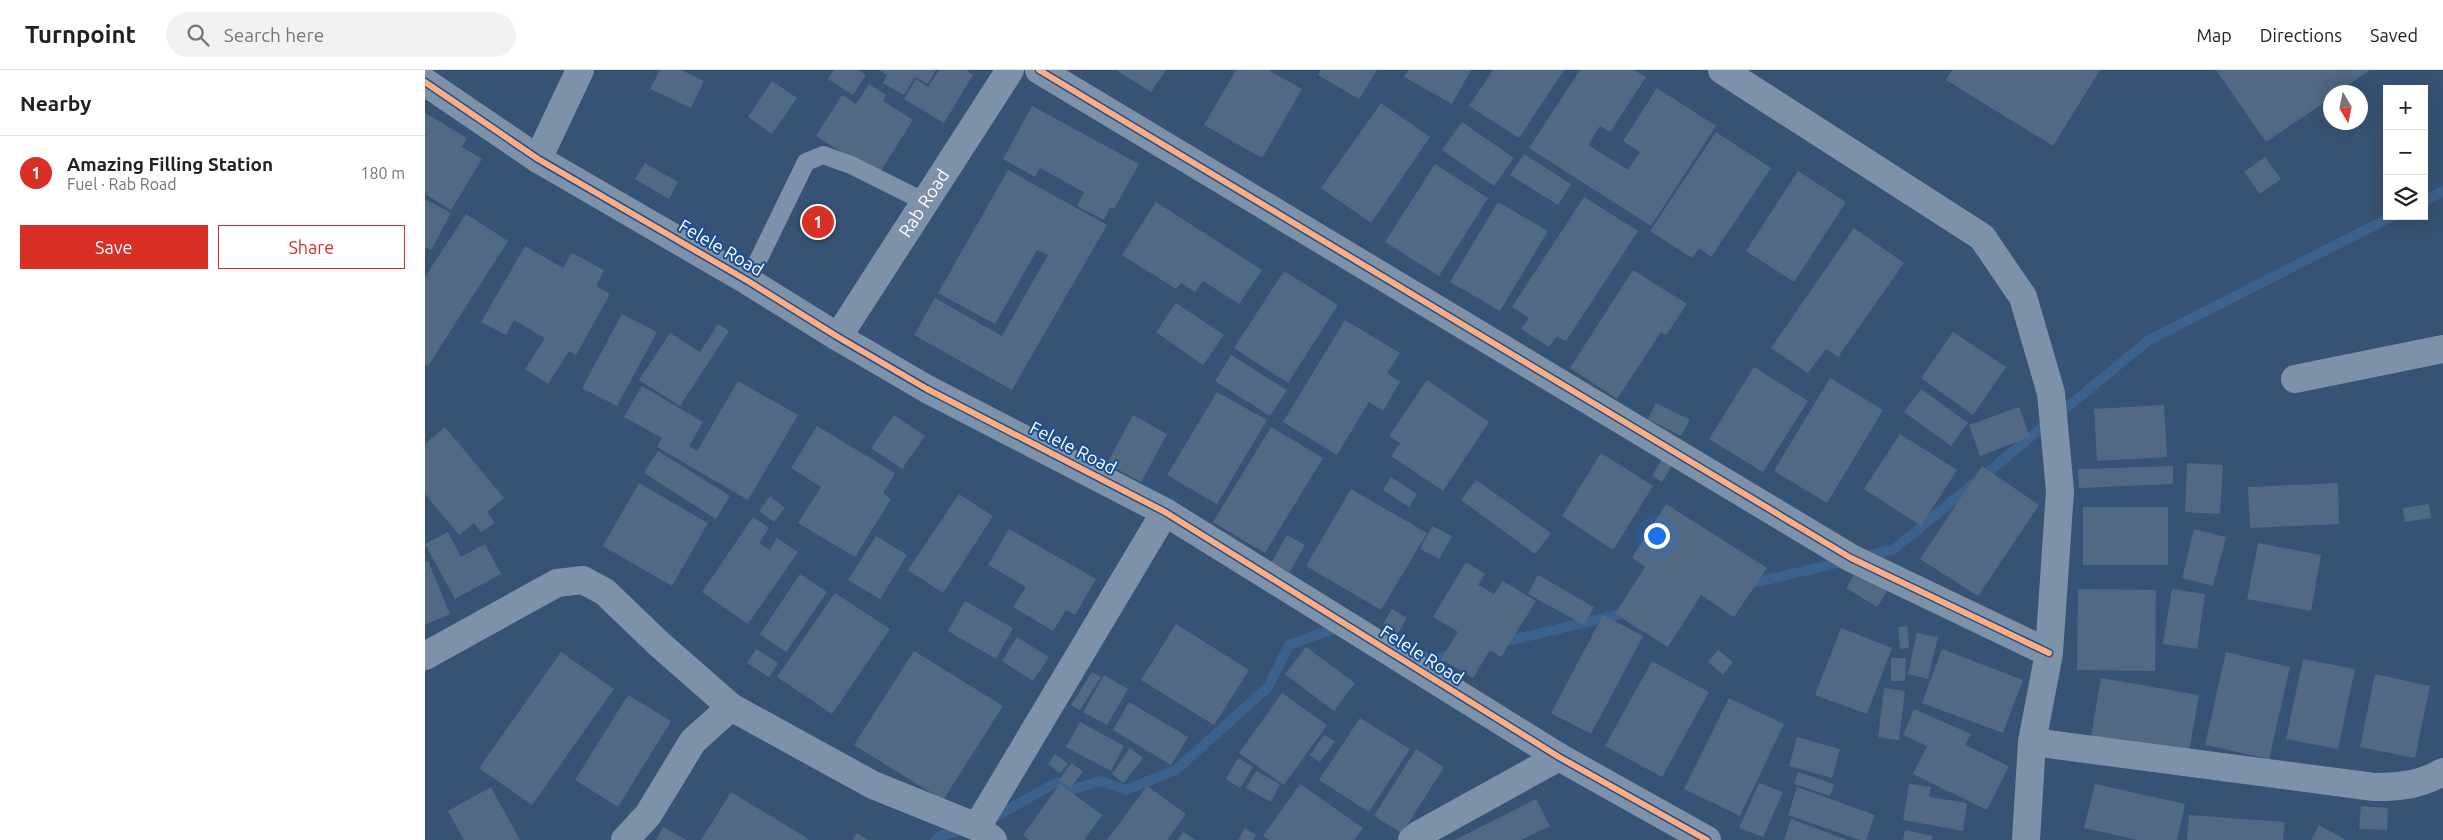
<!DOCTYPE html>
<html lang="en">
<head>
<meta charset="utf-8">
<style>
	:root { --surface:#fff; --page:#f2f2f2; --text:#202124; --muted:#757577; --line:#e0e0e0; --accent:#d93025 }
	body { margin:0; font-family:Ubuntu,sans-serif; background:var(--page); color:var(--text) }
	.controls { position:absolute; right:15px; top:15px; display:grid; overflow:hidden; border-radius:0px; box-shadow:0 5px 20px #0002 }
	.controls button { width:45px; height:45px; display:grid; place-items:center; padding:0; border:0; border-bottom:1px solid var(--line); background:var(--surface); color:var(--text); font:25px sans-serif }
	.compass { position:absolute; left:1898px; top:15px; width:45px; height:45px; border-radius:50%; background:var(--surface); box-shadow:0 5px 20px #0002; rotate:170deg }
	.you { position:absolute; left:1231px; top:465px; width:18px; height:18px; margin:-12px; border:4px solid #fff; border-radius:50%; background:#1a73e8; box-shadow:0 0 0 8px #1a73e833 }
	.badge { display:grid; place-items:center; width:32px; height:32px; border-radius:50%; background:var(--accent); color:#fff; font-size:16px; font-weight:700 }
	.pin { position:absolute; translate:-50% -50%; border:2px solid #fff; box-shadow:0 1px 5px #0006 }
	.list { margin:0; padding:0; list-style:none }
	h2 { display:flex; justify-content:space-between; align-items:center; height:65px; margin:0; padding:0 20px; font-size:21px }
	h2 small { font-size:16px; font-weight:400; color:var(--muted) }
	.list li { display:grid; grid-template-columns:32px 1fr auto; gap:15px; align-items:center; box-sizing:border-box; height:75px; padding:0 20px; border-top:1px solid var(--line) }
	.list b { display:block; font-size:19px; white-space:nowrap }
	.list p { margin:0; font-size:16px; white-space:nowrap; color:var(--muted) }
	.list em { font-size:16px; font-style:normal; color:var(--muted) }
	.actions { display:flex; gap:10px; padding:15px 20px }
	.actions a { flex:1; padding:11px 0; border:1px solid var(--accent); border-radius:0px; text-align:center; font-size:18px; color:var(--accent) }
	.actions .main { background:var(--accent); color:#fff }
	.icon { flex:none; width:28px; height:28px; fill:none; stroke:currentColor; stroke-width:2; stroke-linecap:round; stroke-linejoin:round }
	.map { position:relative; flex:none; width:2018px; height:770px; overflow:hidden }
	header { display:flex; align-items:center; gap:30px; box-sizing:border-box; height:70px; padding:0 25px; background:var(--surface); border-bottom:1px solid var(--line) }
	header strong { font-size:24px }
	nav { display:flex; gap:28px; margin-inline-start:auto; font-size:18px }
	.search { width:350px; height:45px; background:var(--page); display:flex; align-items:center; gap:12px; box-sizing:border-box; padding:0 18px; border-radius:28px; color:var(--muted); font-size:19px }
	main { display:flex }
	aside { flex:1; background:var(--surface) }
	.map>svg:first-child { display:block }
	.lines { fill:none; stroke-linecap:round; stroke-linejoin:round }
	.stream { stroke:#3b618d; stroke-width:10 }
	.building { fill:#526984 }
	.lane { stroke:#7d92a8; stroke-width:18 }
	.street { stroke:#7d92a8; stroke-width:28 }
	.cycleway-casing { stroke:#1b4f8f; stroke-width:9 }
	.cycleway { stroke:#ffac80; stroke-width:6 }
	.labels { text-anchor:middle; stroke-width:4; stroke-linejoin:round; paint-order:stroke }
	.street-label { font-size:18px; fill:#fff; stroke:#1b4f8f }
</style>
</head>
<body>
<header>
<strong>Turnpoint</strong>
<div class="search"><svg class="icon" aria-label="search" viewBox="0 0 24 24"><circle cx="10" cy="10" r="6"/><path d="M15 15l6 6"/></svg>Search here</div>
<nav><a>Map</a><a>Directions</a><a>Saved</a></nav>
</header>
<main>
<aside>
<h2>Nearby<small></small></h2>
<ul class="list">
<li><span class="badge">1</span><div><b>Amazing Filling Station</b><p>Fuel · Rab Road</p></div><em>180 m</em></li>
</ul>
<div class="actions"><a class="main">Save</a><a>Share</a></div>
</aside>
<div class="map">
<svg width="2018" height="770" viewBox="0 0 2018 770">
	<rect width="100%" height="100%" fill="#365274"/>
	<g class="lines">
		<g class="stream">
			<path d="M1999,131L2018,121"/>
			<path d="M1437,487L1469,479L1724,270L1968,146"/>
			<path d="M1320,515L1421,491"/>
			<path d="M1075,573L1204,542"/>
			<path d="M985,582L1008,589L1029,584"/>
			<path d="M565,750L632,712L646,720L676,711L701,720L751,700L843,617L864,575L910,558L917,560"/>
			<path d="M511,770L515,766L541,760"/>
		</g>
	</g>
	<g class="building">
		<path d="M235,0H256L279,11L266,38L225,19Z"/>
		<path d="M409,0H433L441,5L428,25L403,9Z"/>
		<path d="M454,0H511L503,14L490,7L479,25L458,13L462,5Z"/>
		<path d="M514,0H544L543,2L548,5L519,53L479,29L491,9L503,17Z"/>
		<path d="M691,0H741L726,22Z"/>
		<path d="M811,0H843L877,19L837,88L779,55Z"/>
		<path d="M896,0H952L934,29L893,5Z"/>
		<path d="M983,0H1046L1027,34L979,7Z"/>
		<path d="M1068,0H1139L1094,68L1044,36Z"/>
		<path d="M1155,0H1209L1221,7L1185,62L1175,56L1163,75L1203,100L1215,82L1198,71L1232,18L1291,56L1226,156L1104,78Z"/>
		<path d="M1527,0H1675L1628,76L1521,10Z"/>
		<path d="M1791,0H1945L1913,22H1906V28L1841,72Z"/>
		<path d="M347,11L372,28L347,64L323,47Z"/>
		<path d="M444,14L461,25L458,31L488,50L453,105L391,66L417,25L431,34Z"/>
		<path d="M956,33L1005,67L946,153L896,118Z"/>
		<path d="M607,36L714,94L689,139L685,137L679,150L652,136L659,122L615,98L610,107L578,89Z"/>
		<path d="M0,43L42,68L37,77L57,89L26,140L0,124Z"/>
		<path d="M1037,52L1089,88L1069,116L1017,80Z"/>
		<path d="M1291,62L1346,98L1286,187L1274,178L1267,188L1225,161Z"/>
		<path d="M1099,84L1146,114L1133,135L1085,105Z"/>
		<path d="M1840,87L1856,109L1835,124L1819,102Z"/>
		<path d="M220,93L253,112L244,129L210,109Z"/>
		<path d="M1010,94L1063,128L1014,206L960,172Z"/>
		<path d="M583,100L682,155L587,320L489,265L510,228L577,266L623,185L612,180L570,254L513,223Z"/>
		<path d="M1373,101L1421,132L1369,212L1321,181Z"/>
		<path d="M1159,127L1213,161L1141,271L1132,266L1124,277L1096,259L1104,248L1087,237Z"/>
		<path d="M0,129L26,143L6,180L0,177Z"/>
		<path d="M731,132L837,200L814,234L778,211L770,222L756,213L751,219L697,185Z"/>
		<path d="M1073,132L1123,161L1075,241L1025,212Z"/>
		<path d="M41,144L83,171L3,296L0,294V207Z"/>
		<path d="M1429,158L1479,193L1413,287L1401,279L1383,303L1346,278Z"/>
		<path d="M100,176L138,198L147,183L179,200L171,216L185,224L151,285L144,281L123,314L100,299L120,268L89,250L81,265L56,252Z"/>
		<path d="M1208,200L1262,234L1241,265L1236,262L1192,329L1145,298Z"/>
		<path d="M859,201L913,235L863,313L809,278Z"/>
		<path d="M751,233L799,265L778,295L731,262Z"/>
		<path d="M197,244L232,262L192,336L157,318Z"/>
		<path d="M920,250L975,283L962,303L975,312L958,341L944,332L912,385L858,352Z"/>
		<path d="M293,254L304,261L255,336L214,310L245,263L275,282Z"/>
		<path d="M1528,262L1581,297L1548,345L1496,308Z"/>
		<path d="M806,285L862,320L845,346L790,311Z"/>
		<path d="M1329,297L1383,331L1338,402L1284,369Z"/>
		<path d="M1405,308L1458,340L1402,433L1349,401Z"/>
		<path d="M1002,310L1064,352L1018,421L966,386L975,373L964,366Z"/>
		<path d="M313,311L373,345L323,430L232,377L237,368L199,347L217,316L278,352L264,376L272,381Z"/>
		<path d="M1496,319L1543,353L1526,376L1479,342Z"/>
		<path d="M792,322L842,350L792,434L742,405Z"/>
		<path d="M1231,333L1265,350L1256,366L1223,349Z"/>
		<path d="M1739,335L1742,387L1672,391L1669,339Z"/>
		<path d="M1594,337L1605,367L1555,386L1544,355Z"/>
		<path d="M469,345L500,366L477,399L446,378Z"/>
		<path d="M708,345L742,364L716,412L682,394Z"/>
		<path d="M392,356L470,403L458,423L466,429L430,487L373,453L396,417L366,398Z"/>
		<path d="M20,357L79,428L62,442L70,453L56,462L49,453L34,465L0,424V374Z"/>
		<path d="M846,357L898,388L840,483L788,452Z"/>
		<path d="M1475,364L1532,400L1496,456L1439,419Z"/>
		<path d="M233,381L305,426L291,449L219,403Z"/>
		<path d="M1176,383L1228,416L1188,480L1137,446Z"/>
		<path d="M1239,386L1249,392L1237,412L1227,406Z"/>
		<path d="M1762,393L1798,395L1795,444L1760,442Z"/>
		<path d="M1557,396L1614,435L1553,526L1495,489Z"/>
		<path d="M1748,396V414L1654,418L1653,399Z"/>
		<path d="M966,407L992,424L984,437L958,420Z"/>
		<path d="M1051,410L1126,463L1110,484L1036,430Z"/>
		<path d="M214,413L283,453L247,516L178,476Z"/>
		<path d="M1913,413L1914,454L1825,458L1823,417Z"/>
		<path d="M926,419L1002,463L956,540L881,496Z"/>
		<path d="M534,424L568,446L518,523L483,500Z"/>
		<path d="M345,426L360,438L349,452L334,441Z"/>
		<path d="M1241,434L1342,498L1309,547L1276,525L1243,577L1190,544L1220,497L1207,488Z"/>
		<path d="M2004,434L2006,448L1980,452L1978,438Z"/>
		<rect x="1658" y="437" width="85" height="58"/>
		<path d="M328,447L344,458L334,473L345,480L352,468L373,482L323,554L277,522Z"/>
		<path d="M1007,456L1027,466L1014,489L995,479Z"/>
		<path d="M584,459L671,509L650,545L641,540L628,561L588,537L601,517L563,495Z"/>
		<path d="M1769,459L1801,467L1788,516L1757,508Z"/>
		<path d="M23,462L36,487L60,474L76,504L30,529L0,474Z"/>
		<path d="M862,465L880,475L865,502L847,492Z"/>
		<path d="M451,466L482,485L455,529L423,510Z"/>
		<path d="M1833,473L1896,485L1886,541L1822,529Z"/>
		<path d="M3,491L25,544L0,555V492Z"/>
		<path d="M1041,492L1060,504L1053,515L1069,524L1078,511L1111,531L1076,587L1065,580L1048,608L1016,589L1033,562L1008,547Z"/>
		<path d="M1434,497L1465,517L1452,537L1421,518Z"/>
		<path d="M375,504L402,522L361,582L335,564Z"/>
		<path d="M1113,505L1169,537L1159,555L1103,524Z"/>
		<path d="M1653,519L1731,520L1730,601L1652,600Z"/>
		<path d="M1747,519L1780,524L1772,579L1738,574Z"/>
		<path d="M410,523L465,559L407,644L352,607Z"/>
		<path d="M540,531L588,558L571,589L523,561Z"/>
		<path d="M967,539L982,548L973,563L958,554Z"/>
		<path d="M1178,545L1218,566L1166,664L1126,643Z"/>
		<path d="M751,554L824,600L789,655L716,610Z"/>
		<path d="M1482,556L1484,578L1475,579L1473,557Z"/>
		<path d="M1416,558L1467,578L1442,644L1390,625Z"/>
		<path d="M1492,563L1513,567L1503,609L1483,604Z"/>
		<path d="M592,567L624,587L608,611L577,591Z"/>
		<path d="M881,577L930,613L909,641L860,604Z"/>
		<path d="M331,579L353,593L344,607L322,593Z"/>
		<path d="M1517,579L1598,610L1578,663L1497,633Z"/>
		<path d="M1293,580L1308,592L1298,605L1283,592Z"/>
		<path d="M489,581L578,636L518,730L429,675Z"/>
		<path d="M136,582L189,619L107,735L54,698Z"/>
		<path d="M1801,582L1865,597L1844,689L1780,675Z"/>
		<path d="M1466,588H1481L1480,611H1466Z"/>
		<path d="M1878,589L1930,599L1913,679L1861,669Z"/>
		<path d="M1227,591L1284,622L1237,707L1180,676Z"/>
		<path d="M667,602L676,607L655,640L646,635Z"/>
		<path d="M1950,604L2005,616L1990,688L1935,677Z"/>
		<path d="M679,605L703,619L682,655L658,642Z"/>
		<path d="M1676,608L1774,625L1764,682L1666,666Z"/>
		<path d="M1459,618L1480,621L1474,670L1453,667Z"/>
		<path d="M857,623L902,655L859,715L814,683Z"/>
		<path d="M203,625L246,651L193,737L150,710Z"/>
		<path d="M1304,628L1359,654L1315,746L1259,719Z"/>
		<path d="M704,632L763,667L746,695L688,660Z"/>
		<path d="M1489,639L1546,664L1540,675L1584,696L1562,740L1488,704L1502,676L1478,665Z"/>
		<path d="M935,648L985,679L944,742L894,710Z"/>
		<path d="M655,652L699,676L686,701L641,677Z"/>
		<path d="M899,665L910,671L895,692L885,685Z"/>
		<path d="M1372,667L1415,679L1407,708L1364,696Z"/>
		<path d="M705,678L718,688L699,713L687,704Z"/>
		<path d="M991,679L1019,697L977,763L949,746Z"/>
		<path d="M630,684L643,694L635,703L623,694Z"/>
		<path d="M813,688L828,697L815,718L801,709Z"/>
		<path d="M646,693L658,701L646,718L634,710Z"/>
		<path d="M831,701L855,714L846,732L821,718Z"/>
		<path d="M1373,702L1409,714L1405,726L1369,714Z"/>
		<path d="M1334,713L1358,722L1338,767L1314,758Z"/>
		<path d="M635,714L677,745L659,770H604L598,765Z"/>
		<path d="M875,714L938,758L929,770H844L838,766Z"/>
		<path d="M1484,714L1506,717L1504,727L1542,733L1538,761L1478,750Z"/>
		<path d="M1670,714L1760,734L1752,770H1713L1659,758Z"/>
		<path d="M722,716L761,744L742,770H682Z"/>
		<path d="M66,717L95,770H39L23,741Z"/>
		<path d="M1372,717L1450,745L1441,770H1435L1363,745Z"/>
		<path d="M306,722L385,770H276Z"/>
		<path d="M1111,729L1125,756L1096,770H1030Z"/>
		<path d="M1936,736L1963,738L1962,760L1934,759Z"/>
		<path d="M1764,745L1860,752L1858,770H1762Z"/>
		<path d="M1366,749L1422,770H1359Z"/>
		<path d="M1894,755L1921,770H1886Z"/>
		<path d="M238,757L262,770H231Z"/>
		<path d="M820,758L831,765L828,770H813Z"/>
		<path d="M1480,760L1508,766L1507,770H1478Z"/>
		<path d="M758,762L771,770H753Z"/>
		<path d="M432,763L443,770H427Z"/>
	</g>
	<g class="lines">
		<path class="lane" d="M323,211L381,92L398,85L426,95L500,132"/>
		<g class="street">
			<path d="M614,0L1426,488L1624,583"/>
			<path d="M1297,0L1557,167L1598,227L1626,323L1635,421L1624,583L1607,672L1601,770"/>
			<path d="M0,12L113,89L323,211L413,267L502,319L740,442L1134,687L1282,770"/>
			<path d="M113,89L155,0"/>
			<path id="s1" d="M413,267L585,0"/>
			<path d="M1870,309L2018,279"/>
			<path d="M0,586L132,513L158,510L180,522L233,573L306,637L448,715L552,757L568,770"/>
			<path d="M1607,672L1949,717C1975,717 1995,715 2018,702"/>
			<path d="M552,757L740,442"/>
			<path d="M200,770L223,745L268,671L306,637"/>
			<path d="M987,770L993,765L1134,687"/>
		</g>
		<defs>
			<g id="cycleway">
				<path d="M614,0L1426,488L1624,583"/>
				<path d="M0,12L113,89L323,211L413,267L502,319L740,442L1134,687L1282,770"/>
			</g>
		</defs>
		<use href="#cycleway" class="cycleway-casing"/>
		<use href="#cycleway" class="cycleway"/>
	</g>
	<g class="labels">
		<g class="street-label">
			<text dy="6" stroke="none"><textPath href="#s1" startOffset="159">Rab Road</textPath></text>
			<text transform="translate(296 178) rotate(30)" y="6">Felele Road</text>
			<text transform="translate(648 378) rotate(27)" y="6">Felele Road</text>
			<text transform="translate(997 585) rotate(32)" y="6">Felele Road</text>
		</g>
	</g>
</svg>
<div class="controls">
<button>+</button>
<button>−</button>
<button><svg class="icon" aria-label="layers" viewBox="0 0 24 24"><path d="M12 4l9 5-9 5-9-5zM3 14l9 5 9-5"/></svg></button>
</div>
<svg class="compass" viewBox="-18 -18 36 36"><path d="M0-13l5 13h-10z" fill="#e53935"/><path d="M0 13l5-13h-10z" fill="#757577"/></svg>
<div class="you"></div>
<div class="pin badge" style="left:393px;top:152px">1</div>
</div>
</main>
</body>
</html>
